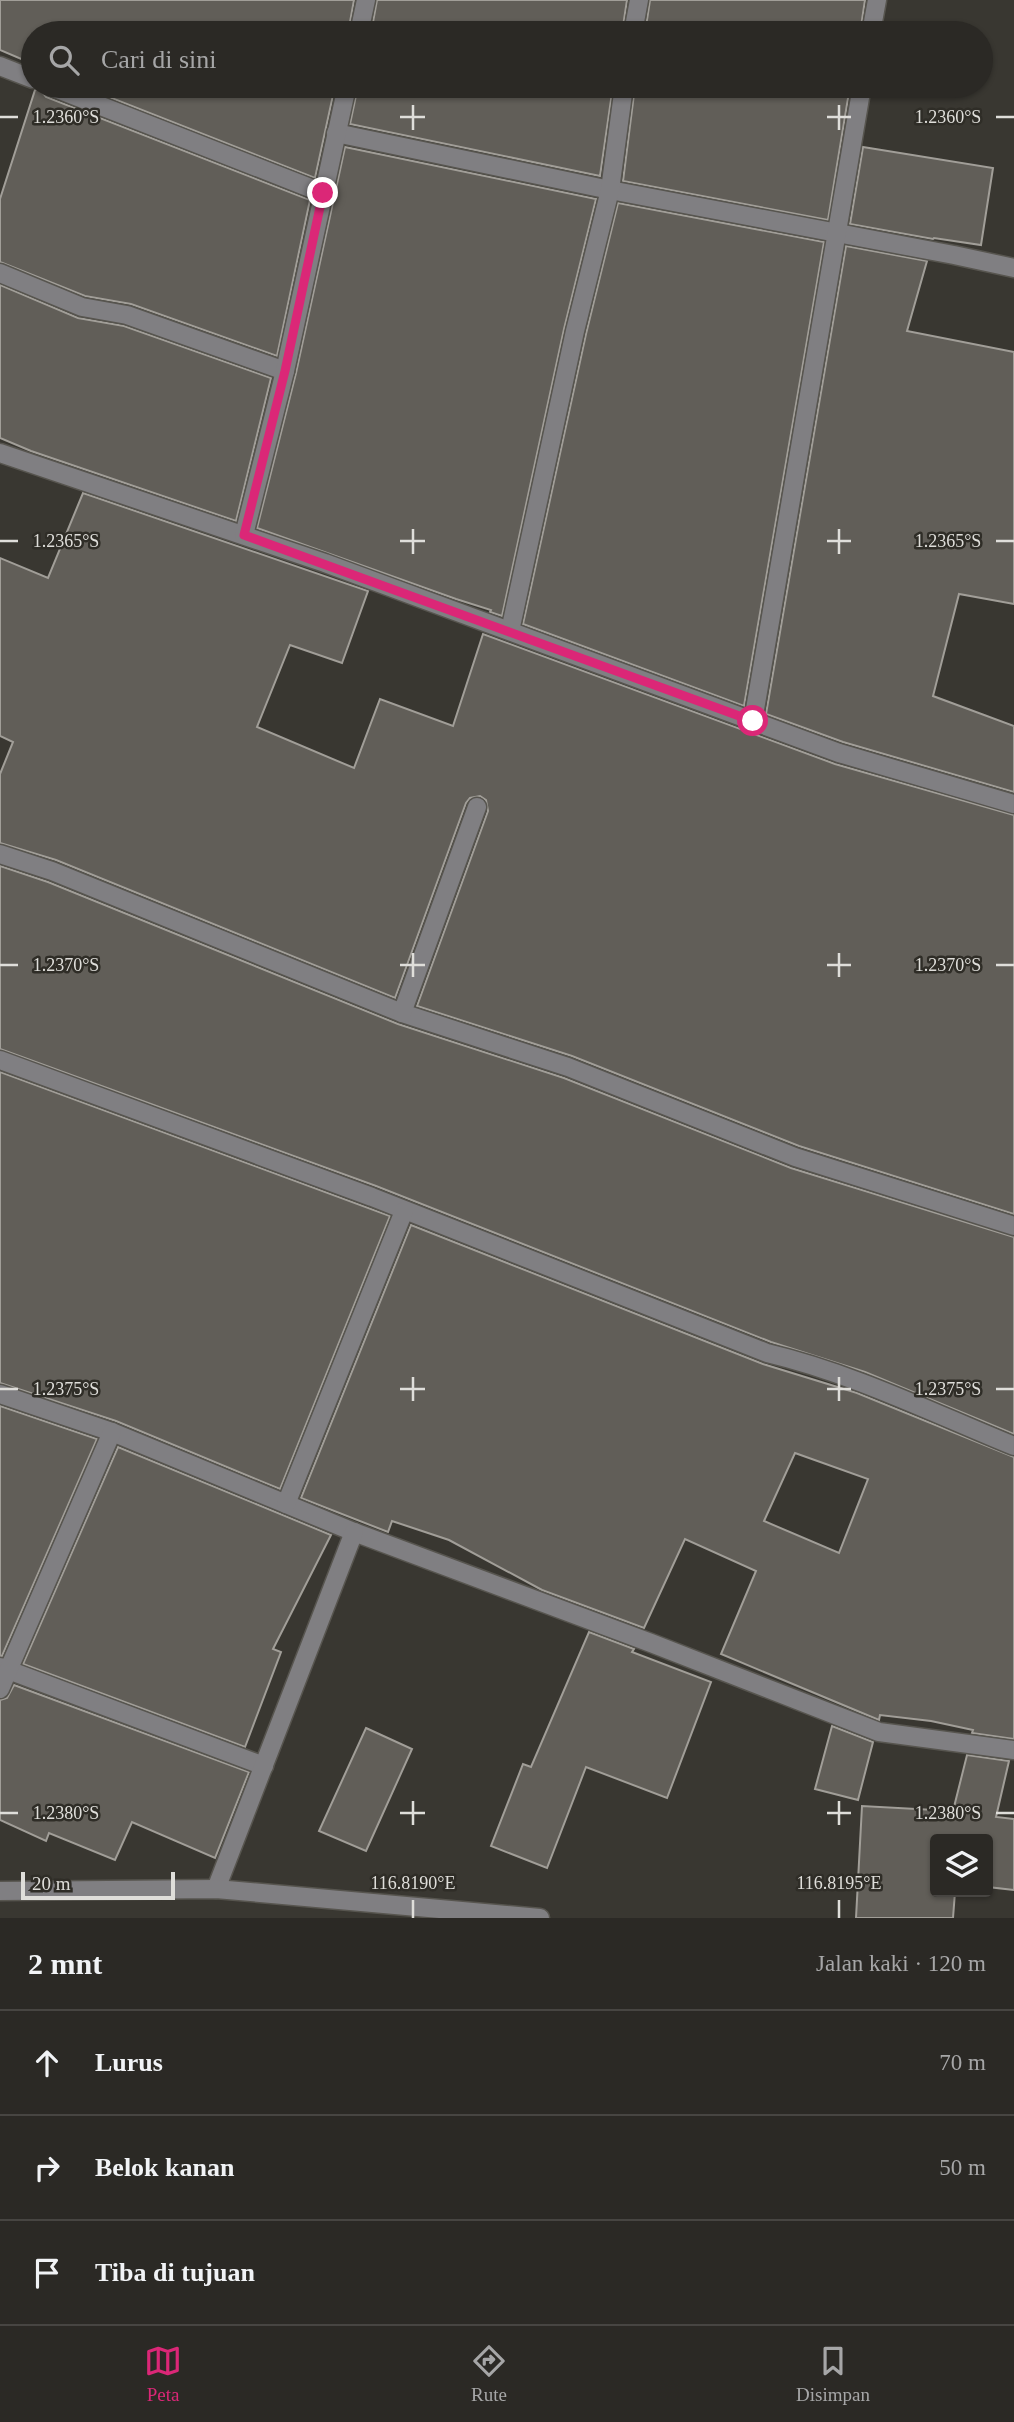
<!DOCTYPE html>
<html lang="id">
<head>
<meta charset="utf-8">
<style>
	:root { --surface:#2b2925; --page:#373532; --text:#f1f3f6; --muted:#a6a6a7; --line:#474542; --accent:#db2777 }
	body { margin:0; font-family:"Times New Roman",serif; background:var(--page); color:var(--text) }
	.controls { position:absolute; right:21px; bottom:21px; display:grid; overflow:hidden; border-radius:7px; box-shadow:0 2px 5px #0004 }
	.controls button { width:63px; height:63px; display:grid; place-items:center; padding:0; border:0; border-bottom:2px solid var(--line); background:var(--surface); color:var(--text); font:35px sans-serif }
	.scale { position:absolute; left:21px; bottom:18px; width:154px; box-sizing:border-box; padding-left:7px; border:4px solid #dfdeda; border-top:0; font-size:19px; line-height:24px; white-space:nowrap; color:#dfdeda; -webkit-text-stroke:5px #2f2d27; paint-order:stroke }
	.stop { position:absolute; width:21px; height:21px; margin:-16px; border:5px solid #db2777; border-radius:50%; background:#fff }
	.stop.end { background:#db2777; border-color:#fff; box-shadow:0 2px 7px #0008 }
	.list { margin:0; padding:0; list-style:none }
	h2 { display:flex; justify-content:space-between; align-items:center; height:91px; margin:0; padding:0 28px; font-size:30px }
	h2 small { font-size:23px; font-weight:400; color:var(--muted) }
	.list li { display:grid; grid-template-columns:46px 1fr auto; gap:21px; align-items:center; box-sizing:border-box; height:105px; padding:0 28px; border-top:2px solid var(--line) }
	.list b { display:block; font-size:26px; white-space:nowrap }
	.list em { font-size:23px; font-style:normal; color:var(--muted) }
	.icon { flex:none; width:38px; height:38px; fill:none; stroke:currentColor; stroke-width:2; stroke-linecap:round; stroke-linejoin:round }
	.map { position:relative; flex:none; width:1014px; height:1918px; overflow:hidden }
	.search { position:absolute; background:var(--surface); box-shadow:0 2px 5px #0004; left:21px; right:21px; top:21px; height:77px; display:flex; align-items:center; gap:18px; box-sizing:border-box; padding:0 24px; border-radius:38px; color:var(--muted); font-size:26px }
	.sheet { height:406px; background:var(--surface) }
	nav { display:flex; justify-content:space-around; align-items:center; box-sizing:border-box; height:98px; border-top:2px solid var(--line); background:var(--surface); font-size:19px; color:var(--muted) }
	nav a { display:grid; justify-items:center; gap:4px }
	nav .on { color:var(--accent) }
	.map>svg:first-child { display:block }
	.building { fill:#615e58; stroke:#a19e98; stroke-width:2; fill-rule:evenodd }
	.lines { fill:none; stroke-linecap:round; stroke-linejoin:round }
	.minor-casing { stroke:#57554f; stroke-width:21 }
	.minor { stroke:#807f82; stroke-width:18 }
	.route { stroke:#db2777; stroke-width:9 }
	.ticks { fill:none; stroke:#dfdeda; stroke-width:2.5 }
	.ticks-label { font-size:18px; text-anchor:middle; fill:#dfdeda; stroke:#2f2d27; stroke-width:5; stroke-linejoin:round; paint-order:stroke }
</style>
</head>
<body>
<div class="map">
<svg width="1014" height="1918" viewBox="0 0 1014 1918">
	<rect width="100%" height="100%" fill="#393731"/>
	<g class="building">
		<path d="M0,0H354L348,33H33V64L0,50Z"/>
		<path d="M377,0H627L622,33H371Z"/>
		<path d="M650,0H865L860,33H645Z"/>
		<path d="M81,86H335L315,178Z"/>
		<path d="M358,86H613L600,176L350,124Z"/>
		<path d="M635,86H850L828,220L623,181Z"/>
		<path d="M39,88L46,97L310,200L277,356L131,304L85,296L0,262V199L35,90Z"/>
		<path d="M345,147L596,199L564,329L502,616L490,612L491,610L456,599L257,528L296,373Z"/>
		<path d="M863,147L993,168L981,245L934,238L933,239L850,224Z"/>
		<path d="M618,203L824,242L744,706L523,624L586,334Z"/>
		<path d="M846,246L927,261L907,331L1014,352V604L959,594L933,696L1014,726V792L843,742L766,714Z"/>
		<path d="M0,285L78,318L124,326L271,378L236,521L31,451L0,438Z"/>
		<path d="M83,493L368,591L342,663L290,645L257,727L354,768L380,699L453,726L483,634L835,764L1014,815V1214L799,1146L572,1056L417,1006L488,811L486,800L480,796L470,798L466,803L395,998L56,860L0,843V774L13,742L0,736V558L48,578Z"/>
		<path d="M0,866L48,882L398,1024L564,1078L791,1168L1014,1237V1434L865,1372L771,1342L376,1186L0,1049Z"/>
		<path d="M0,1072L390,1216L280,1489L116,1421L0,1383Z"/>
		<path d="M411,1225L763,1364L857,1393L1014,1457V1739L972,1733L973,1730L931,1721L880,1715L879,1720L721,1654L756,1571L685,1539L644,1628L542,1590L449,1540L392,1521L388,1532L301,1498ZM795,1453L868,1479L839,1553L764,1521Z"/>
		<path d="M0,1406L97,1439L2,1656H0Z"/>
		<path d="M118,1447L331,1535L273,1649L281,1652L245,1747L23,1664Z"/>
		<path d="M589,1632L634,1649L632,1652L711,1682L667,1798L586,1767L547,1868L491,1846L523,1764L531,1767Z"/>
		<path d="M14,1685L249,1772L215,1858L132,1822L115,1860L49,1833L46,1841L0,1820V1700L7,1698Z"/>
		<path d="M832,1726L873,1742L858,1800L815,1789Z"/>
		<path d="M366,1728L412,1749L366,1851L319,1831Z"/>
		<path d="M967,1755L1009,1761L996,1817L1014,1819V1890L988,1887V1839H935V1892H955L953,1918H856L862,1806L953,1811Z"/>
	</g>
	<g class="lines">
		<defs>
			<g id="minor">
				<path d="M359,33L366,0"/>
				<path d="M633,33L639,0"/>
				<path d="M871,33L877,0"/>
				<path d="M0,66L33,79"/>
				<path d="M50,86L323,193"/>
				<path d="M336,133L610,190L954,255L1014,268"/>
				<path d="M0,273L82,307L127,315L285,371"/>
				<path d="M0,453L325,563L839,753L1014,804"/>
				<path d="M244,535L285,371L347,86"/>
				<path d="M510,631L575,331L610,190L624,86"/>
				<path d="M753,721L862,86"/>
				<path d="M0,854L52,871L402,1013L568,1067L795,1157L1014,1226"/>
				<path d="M402,1013L477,807"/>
				<path d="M0,1060L372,1197L767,1353C852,1373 933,1413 1014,1446"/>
				<path d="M0,1394L112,1432L354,1532L651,1643L879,1732L1014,1750"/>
				<path d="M286,1504L404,1211"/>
				<path d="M0,1667L264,1766"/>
				<path d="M0,1689L112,1432"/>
				<path d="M216,1889L354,1532"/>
				<path d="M0,1891L216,1889L540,1918"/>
			</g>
		</defs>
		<use href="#minor" class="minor-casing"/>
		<use href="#minor" class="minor"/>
	</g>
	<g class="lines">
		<path class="route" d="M323,193L285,371L244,535L753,721"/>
	</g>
	<path class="ticks" d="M413,105V130M839,105V130M0,117H18M400,117H425M827,117H851M996,117H1014M413,529V554M839,529V554M0,541H18M400,541H425M827,541H851M996,541H1014M413,953V977M839,953V977M0,965H18M400,965H425M827,965H851M996,965H1014M413,1377V1401M839,1377V1401M0,1389H18M400,1389H425M827,1389H851M996,1389H1014M413,1801V1825M839,1801V1825M0,1813H18M400,1813H425M827,1813H851M996,1813H1014M413,1900V1918M839,1900V1918"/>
	<g class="ticks-label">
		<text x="66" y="123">1.2360°S</text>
		<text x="948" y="123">1.2360°S</text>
		<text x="66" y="547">1.2365°S</text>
		<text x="948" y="547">1.2365°S</text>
		<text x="66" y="971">1.2370°S</text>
		<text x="948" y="971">1.2370°S</text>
		<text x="66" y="1395">1.2375°S</text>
		<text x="948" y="1395">1.2375°S</text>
		<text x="66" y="1819">1.2380°S</text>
		<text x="948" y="1819">1.2380°S</text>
		<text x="413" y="1889">116.8190°E</text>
		<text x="839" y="1889">116.8195°E</text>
	</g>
</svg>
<div class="controls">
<button><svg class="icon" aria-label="layers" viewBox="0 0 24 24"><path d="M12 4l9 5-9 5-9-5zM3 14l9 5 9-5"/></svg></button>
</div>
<div class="scale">20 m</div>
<div class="stop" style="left:753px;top:721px"></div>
<div class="stop end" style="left:323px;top:193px"></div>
<div class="search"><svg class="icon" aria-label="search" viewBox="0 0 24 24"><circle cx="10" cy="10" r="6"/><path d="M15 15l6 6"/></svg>Cari di sini</div>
</div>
<section class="sheet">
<h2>2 mnt<small>Jalan kaki · 120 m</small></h2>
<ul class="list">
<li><svg class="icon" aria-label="ahead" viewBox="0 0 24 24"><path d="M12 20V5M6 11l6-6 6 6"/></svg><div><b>Lurus</b></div><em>70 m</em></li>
<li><svg class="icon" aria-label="right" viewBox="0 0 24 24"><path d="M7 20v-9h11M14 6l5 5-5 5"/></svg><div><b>Belok kanan</b></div><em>50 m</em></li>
<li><svg class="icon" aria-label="arrive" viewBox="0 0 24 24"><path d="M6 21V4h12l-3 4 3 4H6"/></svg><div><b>Tiba di tujuan</b></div></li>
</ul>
</section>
<nav>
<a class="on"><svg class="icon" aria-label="map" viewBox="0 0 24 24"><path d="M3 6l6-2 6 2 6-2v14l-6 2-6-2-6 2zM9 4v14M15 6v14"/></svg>Peta</a>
<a><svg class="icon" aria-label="directions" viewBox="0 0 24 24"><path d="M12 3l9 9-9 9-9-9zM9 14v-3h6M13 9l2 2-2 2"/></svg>Rute</a>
<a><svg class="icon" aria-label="saved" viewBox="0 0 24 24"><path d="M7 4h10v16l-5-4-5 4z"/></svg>Disimpan</a>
</nav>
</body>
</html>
